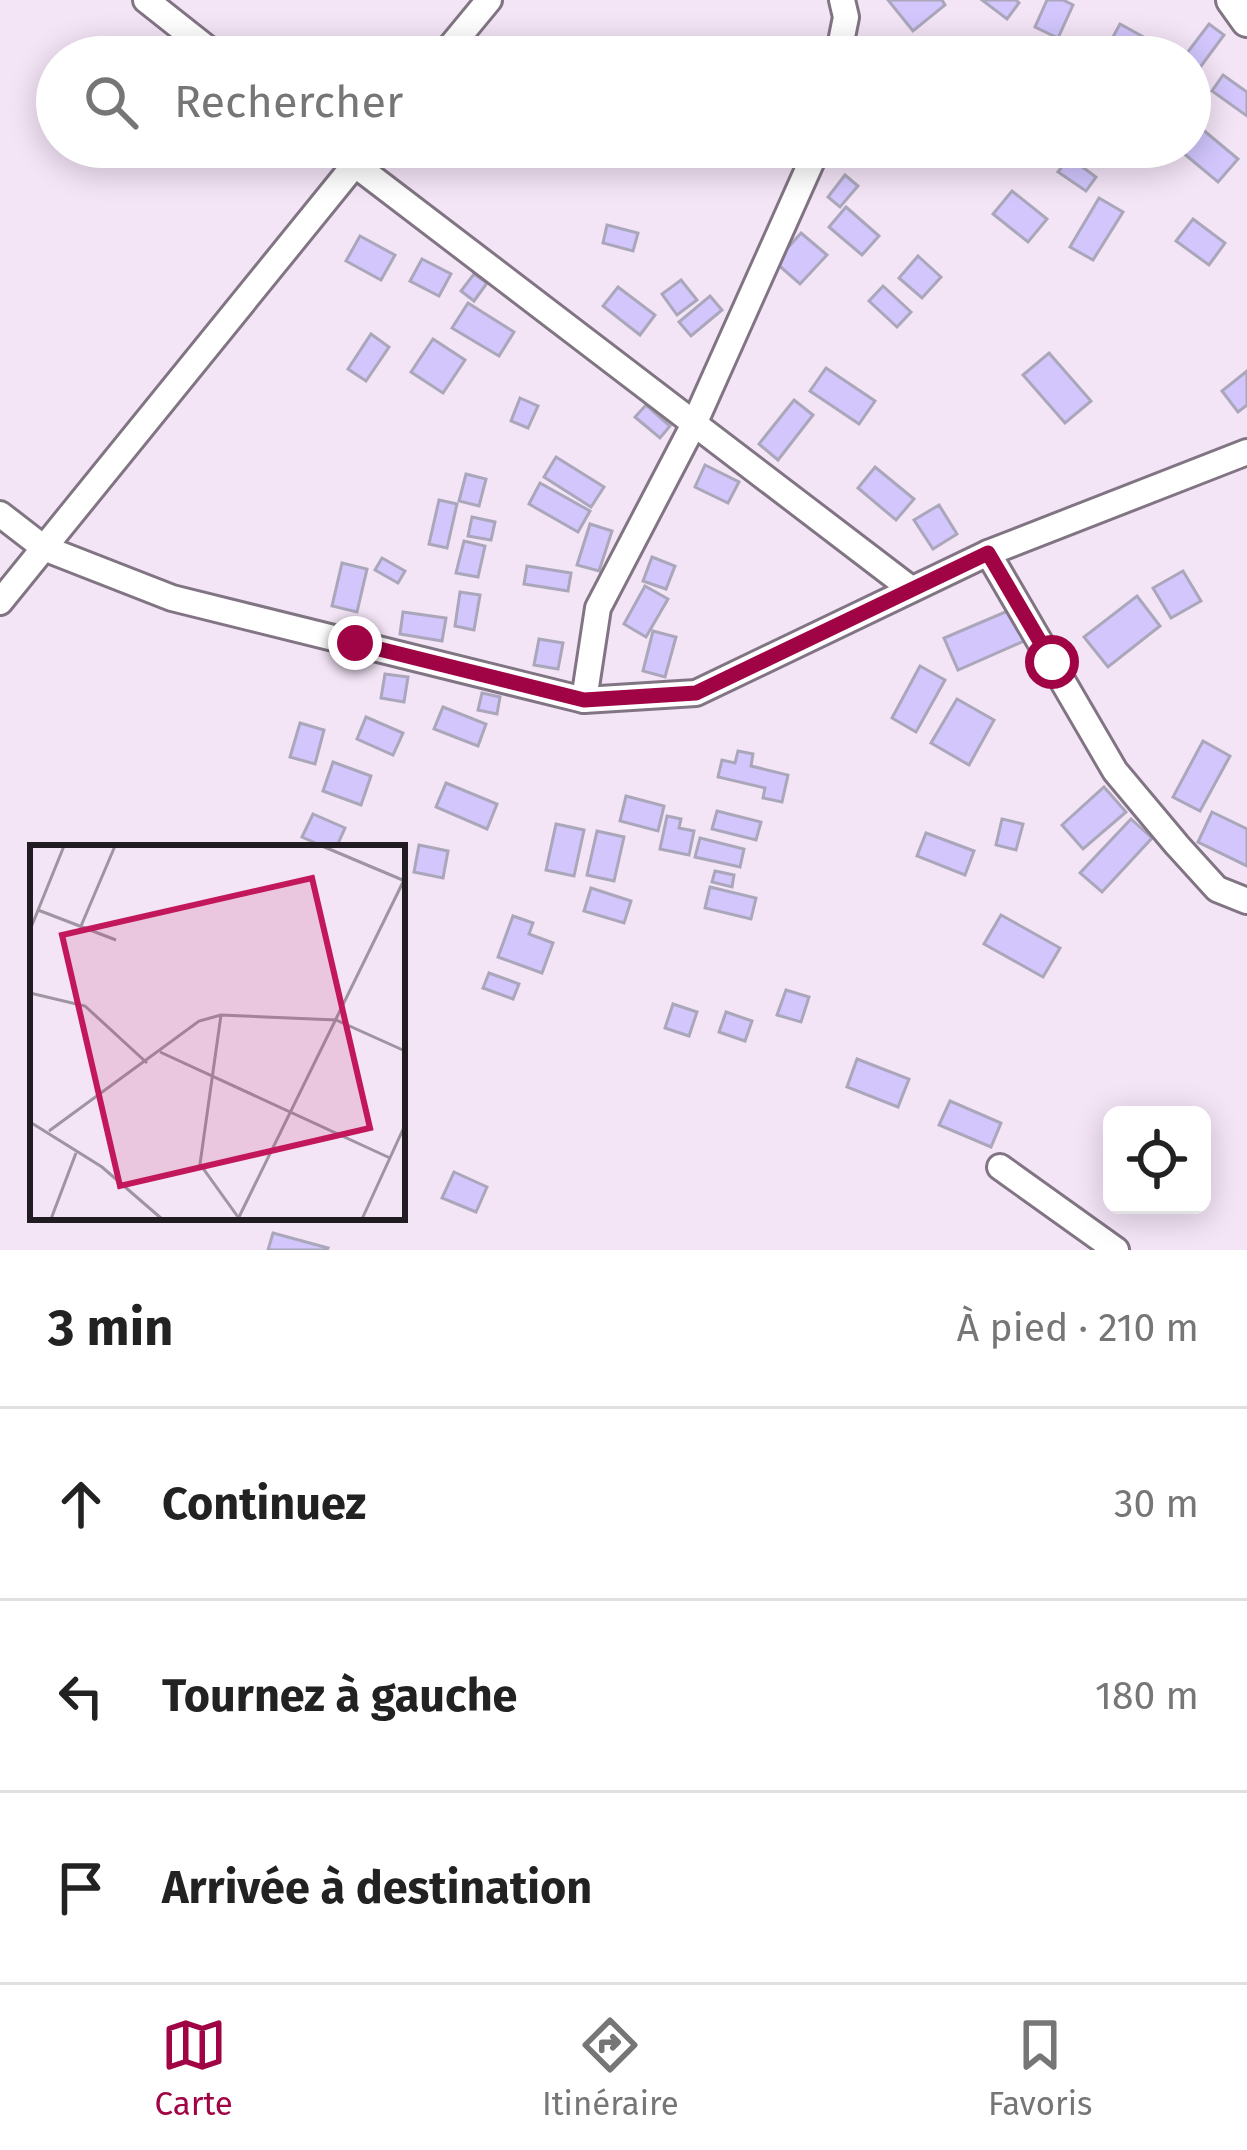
<!DOCTYPE html>
<html lang="fr">
<head>
<meta charset="utf-8">
<style>
	:root { --surface:#fff; --page:#f2f2f2; --text:#222; --muted:#767676; --line:#e0e0e0; --accent:#a00445 }
	body { margin:0; font-family:"Fira Sans",sans-serif; background:var(--page); color:var(--text) }
	.controls { position:absolute; right:36px; bottom:36px; display:grid; overflow:hidden; border-radius:18px; box-shadow:0 6px 30px #0003 }
	.controls button { width:108px; height:108px; display:grid; place-items:center; padding:0; border:0; border-bottom:3px solid var(--line); background:var(--surface); color:var(--text); font:60px sans-serif }
	.stop { position:absolute; width:36px; height:36px; margin:-27px; border:9px solid #a00445; border-radius:50%; background:#fff }
	.stop.end { background:#a00445; border-color:#fff; box-shadow:0 3px 12px #0008 }
	.list { margin:0; padding:0; list-style:none }
	h2 { display:flex; justify-content:space-between; align-items:center; height:156px; margin:0; padding:0 48px; font-size:51px }
	h2 small { font-size:39px; font-weight:400; color:var(--muted) }
	.list li { display:grid; grid-template-columns:78px 1fr auto; gap:36px; align-items:center; box-sizing:border-box; height:192px; padding:0 48px; border-top:3px solid var(--line) }
	.list b { display:block; font-size:45px; white-space:nowrap }
	.list em { font-size:39px; font-style:normal; color:var(--muted) }
	.icon { flex:none; width:66px; height:66px; fill:none; stroke:currentColor; stroke-width:2; stroke-linecap:round; stroke-linejoin:round }
	.map { position:relative; flex:none; width:1247px; height:1250px; overflow:hidden }
	.search { position:absolute; background:var(--surface); box-shadow:0 6px 30px #0003; left:36px; right:36px; top:36px; height:132px; display:flex; align-items:center; gap:30px; box-sizing:border-box; padding:0 42px; border-radius:66px; color:var(--muted); font-size:45px }
	.sheet { height:732px; background:var(--surface) }
	nav { display:flex; justify-content:space-around; align-items:center; box-sizing:border-box; height:168px; border-top:3px solid var(--line); background:var(--surface); font-size:33px; color:var(--muted) }
	nav a { display:grid; justify-items:center; gap:6px }
	nav .on { color:var(--accent) }
	.map>svg:first-child { display:block }
	.building { fill:#d2c6fd; stroke:#aba7bb; stroke-width:3 }
	.lines { fill:none; stroke-linecap:round; stroke-linejoin:round }
	.minor-casing { stroke:#817483; stroke-width:30 }
	.major-casing { stroke:#817483; stroke-width:36 }
	.minor { stroke:#fff; stroke-width:24 }
	.major { stroke:#fff; stroke-width:30 }
	.route { stroke:#a00445; stroke-width:15 }
	.inset-road { fill:none; stroke:#9f94a1; stroke-width:3 }
	.view { fill:#c2185b; fill-opacity:0.15; stroke:#c2185b; stroke-width:6 }
	.inset-edge { fill:none; stroke:#211c22; stroke-width:6 }
</style>
</head>
<body>
<div class="map">
<svg width="1247" height="1250" viewBox="0 0 1247 1250">
	<rect width="100%" height="100%" fill="#f3e4f6"/>
	<g class="building">
		<path d="M888,0H942L945,5L913,31Z"/>
		<path d="M982,0H1016L1019,3L1007,19Z"/>
		<path d="M1047,0H1063L1073,5L1058,38L1035,27Z"/>
		<path d="M1120,24L1171,52L1168,57H1124L1107,48Z"/>
		<path d="M1209,24L1224,35L1190,81V57H1184Z"/>
		<path d="M691,39L713,48L710,57H684Z"/>
		<path d="M1223,75L1247,92V116L1212,91Z"/>
		<path d="M1190,119L1238,159L1218,182L1176,147H1190Z"/>
		<path d="M1069,157L1096,177L1086,191L1058,172Z"/>
		<path d="M845,175L858,186L840,207L828,197Z"/>
		<path d="M1012,191L1047,219L1028,242L993,214Z"/>
		<path d="M1099,198L1123,212L1093,260L1070,247Z"/>
		<path d="M846,207L879,236L862,255L829,227Z"/>
		<path d="M1193,219L1225,243L1209,265L1176,241Z"/>
		<path d="M607,225L638,233L633,251L603,243Z"/>
		<path d="M801,233L827,255L800,284L775,262Z"/>
		<path d="M360,236L395,255L381,280L346,261Z"/>
		<path d="M918,256L941,277L922,298L899,278Z"/>
		<path d="M422,259L451,274L439,296L410,281Z"/>
		<path d="M474,274L487,283L474,301L461,291Z"/>
		<path d="M681,280L697,300L677,315L662,294Z"/>
		<path d="M883,286L911,312L897,327L869,301Z"/>
		<path d="M618,287L655,315L640,335L603,306Z"/>
		<path d="M710,296L722,310L691,336L679,322Z"/>
		<path d="M468,303L514,332L499,356L452,328Z"/>
		<path d="M371,334L389,347L366,381L348,369Z"/>
		<path d="M433,339L465,360L443,393L411,372Z"/>
		<path d="M1049,353L1091,401L1065,423L1023,375Z"/>
		<path d="M826,368L875,401L859,424L810,391Z"/>
		<path d="M1247,371V405L1238,412L1222,391Z"/>
		<path d="M520,398L538,406L528,428L511,421Z"/>
		<path d="M794,400L813,415L778,460L759,444Z"/>
		<path d="M646,405L670,426L660,438L635,417Z"/>
		<path d="M556,457L604,487L591,507L544,477Z"/>
		<path d="M705,465L739,482L728,503L695,487Z"/>
		<path d="M875,467L914,499L896,520L858,488Z"/>
		<path d="M466,474L486,479L479,506L459,501Z"/>
		<path d="M540,483L590,511L578,532L529,504Z"/>
		<path d="M439,500L457,504L447,548L429,544Z"/>
		<path d="M939,505L957,534L933,549L914,520Z"/>
		<path d="M472,517L495,522L491,540L468,536Z"/>
		<path d="M590,524L612,531L599,571L577,565Z"/>
		<path d="M464,541L485,546L478,577L456,573Z"/>
		<path d="M652,557L675,566L666,589L643,581Z"/>
		<path d="M382,558L405,571L398,583L375,570Z"/>
		<path d="M342,563L367,569L357,612L332,606Z"/>
		<path d="M527,566L571,573L568,591L524,584Z"/>
		<path d="M1183,571L1201,601L1171,618L1153,588Z"/>
		<path d="M645,586L668,599L646,637L624,624Z"/>
		<path d="M460,592L480,595L474,630L455,626Z"/>
		<path d="M1137,596L1160,626L1108,667L1084,637Z"/>
		<path d="M1010,610L1024,641L958,670L944,638Z"/>
		<path d="M403,612L446,618L442,641L400,634Z"/>
		<path d="M653,631L676,637L665,677L643,671Z"/>
		<path d="M539,639L563,643L558,669L534,665Z"/>
		<path d="M920,666L945,680L916,732L892,718Z"/>
		<path d="M385,674L408,677L404,702L381,698Z"/>
		<path d="M482,693L500,697L497,714L478,710Z"/>
		<path d="M957,699L994,720L969,765L931,743Z"/>
		<path d="M443,707L486,724L478,746L434,729Z"/>
		<path d="M366,717L403,733L393,755L357,739Z"/>
		<path d="M300,723L324,730L315,764L290,757Z"/>
		<path d="M1203,741L1230,756L1200,811L1173,797Z"/>
		<path d="M738,751L753,754L751,766L788,775L782,802L763,798L765,788L718,777L722,760L735,763Z"/>
		<path d="M333,762L371,776L361,805L323,791Z"/>
		<path d="M446,783L497,804L487,829L436,807Z"/>
		<path d="M1104,787L1126,812L1083,849L1062,825Z"/>
		<path d="M626,796L664,806L658,831L620,821Z"/>
		<path d="M717,811L761,822L756,840L712,829Z"/>
		<path d="M1212,812L1247,829V866L1198,842Z"/>
		<path d="M313,814L345,828L336,848H327L302,837Z"/>
		<path d="M667,816L681,819L679,828L694,831L689,855L660,849Z"/>
		<path d="M1002,819L1023,824L1016,850L996,845Z"/>
		<path d="M1131,819L1152,838L1102,892L1080,873Z"/>
		<path d="M556,824L584,830L574,876L546,870Z"/>
		<path d="M597,831L624,837L614,881L587,875Z"/>
		<path d="M926,833L974,851L965,875L917,856Z"/>
		<path d="M700,838L744,849L740,867L695,857Z"/>
		<path d="M419,845L448,851L443,878L414,872Z"/>
		<path d="M715,871L734,875L732,887L712,882Z"/>
		<path d="M710,887L756,898L751,919L705,908Z"/>
		<path d="M591,888L631,901L624,923L584,911Z"/>
		<path d="M1001,915L1060,948L1043,977L984,944Z"/>
		<path d="M513,916L533,923L529,934L553,943L542,973L498,957Z"/>
		<path d="M489,973L519,984L513,999L483,988Z"/>
		<path d="M786,990L809,997L801,1022L777,1015Z"/>
		<path d="M673,1004L697,1012L689,1036L665,1028Z"/>
		<path d="M726,1012L752,1021L745,1041L719,1032Z"/>
		<path d="M857,1059L909,1079L898,1107L847,1087Z"/>
		<path d="M950,1101L1001,1123L991,1147L939,1125Z"/>
		<path d="M454,1172L487,1187L476,1212L442,1198Z"/>
		<path d="M273,1233L328,1248L327,1250H268Z"/>
	</g>
	<g class="lines">
		<defs>
			<g id="minor">
				<path d="M146,0L218,57"/>
				<path d="M442,57L489,0"/>
				<path d="M838,57L846,17L842,0"/>
				<path d="M332,147L911,589"/>
				<path d="M0,514L44,548L172,598L584,700L696,693L988,553L1247,452"/>
				<path d="M988,553L1115,771L1177,845L1217,889L1247,901"/>
				<path d="M0,602L369,147"/>
				<path d="M584,700L598,608L694,424L818,147"/>
				<path d="M1000,1167L1116,1250"/>
			</g>
			<path id="major" d="M1232,0L1247,21"/>
		</defs>
		<use href="#minor" class="minor-casing"/>
		<use href="#major" class="major-casing"/>
		<use href="#minor" class="minor"/>
		<use href="#major" class="major"/>
	</g>
	<g class="lines">
		<path class="route" d="M355,643L584,700L696,693L988,553L1052,662"/>
	</g>
	<g transform="translate(30 845)">
		<rect width="375" height="375" fill="#f3e4f6"/>
		<path class="inset-road" d="M292,1L375,36M8,65L86,95M51,81L85,1M0,85L34,1M0,148L55,161L117,218M191,170L170,319L208,372M130,207L360,313M0,277L72,322L132,374M19,286L169,176L191,170L306,175L375,206M21,374L46,308M208,374L374,35M332,374L375,280"/>
		<path class="view" d="M282,33L340,283L90,341L32,90Z"/>
		<rect width="375" height="375" class="inset-edge"/>
	</g>
</svg>
<div class="controls">
<button><svg class="icon" aria-label="locate" viewBox="0 0 24 24"><circle cx="12" cy="12" r="6"/><path d="M12 2v4M12 18v4M2 12h4M18 12h4"/></svg></button>
</div>
<div class="stop" style="left:1052px;top:662px"></div>
<div class="stop end" style="left:355px;top:643px"></div>
<div class="search"><svg class="icon" aria-label="search" viewBox="0 0 24 24"><circle cx="10" cy="10" r="6"/><path d="M15 15l6 6"/></svg>Rechercher</div>
</div>
<section class="sheet">
<h2>3 min<small>À pied · 210 m</small></h2>
<ul class="list">
<li><svg class="icon" aria-label="ahead" viewBox="0 0 24 24"><path d="M12 20V5M6 11l6-6 6 6"/></svg><div><b>Continuez</b></div><em>30 m</em></li>
<li><svg class="icon" aria-label="left" viewBox="0 0 24 24"><path d="M17 20v-9H6M10 6l-5 5 5 5"/></svg><div><b>Tournez à gauche</b></div><em>180 m</em></li>
<li><svg class="icon" aria-label="arrive" viewBox="0 0 24 24"><path d="M6 21V4h12l-3 4 3 4H6"/></svg><div><b>Arrivée à destination</b></div></li>
</ul>
</section>
<nav>
<a class="on"><svg class="icon" aria-label="map" viewBox="0 0 24 24"><path d="M3 6l6-2 6 2 6-2v14l-6 2-6-2-6 2zM9 4v14M15 6v14"/></svg>Carte</a>
<a><svg class="icon" aria-label="directions" viewBox="0 0 24 24"><path d="M12 3l9 9-9 9-9-9zM9 14v-3h6M13 9l2 2-2 2"/></svg>Itinéraire</a>
<a><svg class="icon" aria-label="saved" viewBox="0 0 24 24"><path d="M7 4h10v16l-5-4-5 4z"/></svg>Favoris</a>
</nav>
</body>
</html>
